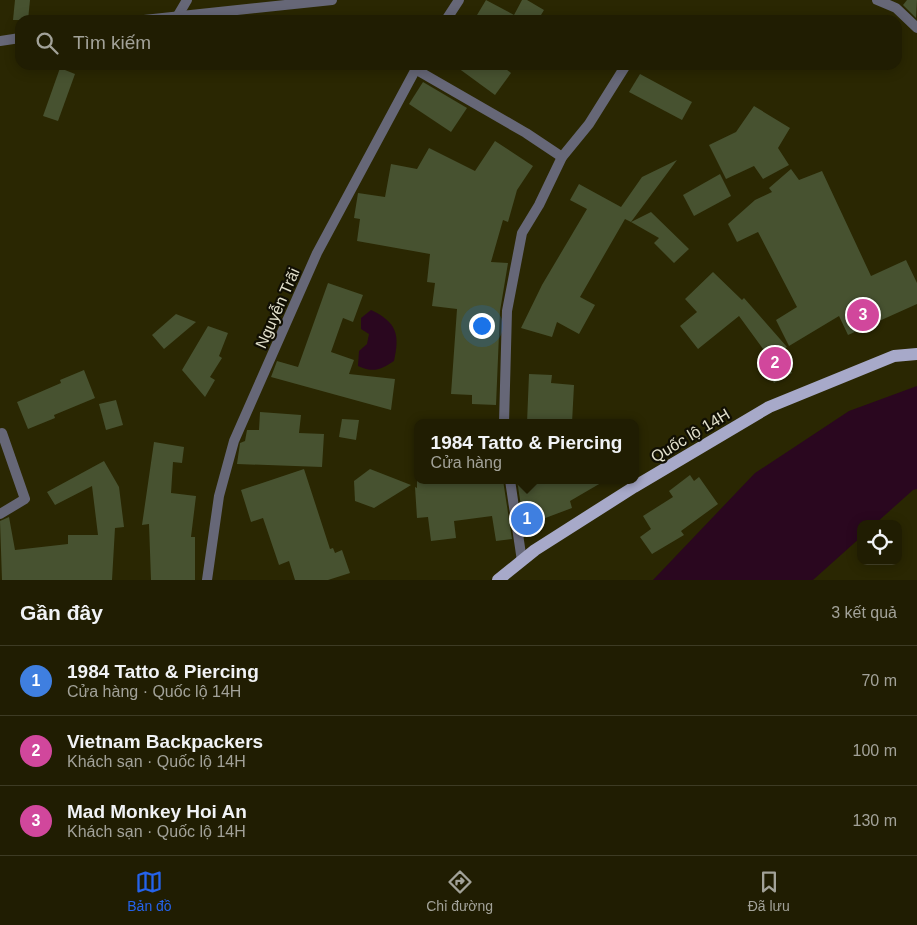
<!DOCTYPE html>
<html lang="vi">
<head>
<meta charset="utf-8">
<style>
	:root { --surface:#201d02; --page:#2d2a11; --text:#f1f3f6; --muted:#a2a299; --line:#3d3b24; --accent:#2563eb }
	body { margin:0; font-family:Arial,sans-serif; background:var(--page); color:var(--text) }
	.controls { position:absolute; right:15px; bottom:15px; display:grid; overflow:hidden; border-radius:10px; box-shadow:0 2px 12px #0003 }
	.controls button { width:45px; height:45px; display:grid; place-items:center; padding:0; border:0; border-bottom:1px solid var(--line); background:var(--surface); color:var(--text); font:25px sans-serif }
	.you { position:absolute; left:481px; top:325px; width:18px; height:18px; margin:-12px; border:4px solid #fff; border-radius:50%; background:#1a73e8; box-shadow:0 0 0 8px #1a73e833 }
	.badge { display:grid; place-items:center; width:32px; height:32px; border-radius:50%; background:var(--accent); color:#fff; font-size:16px; font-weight:700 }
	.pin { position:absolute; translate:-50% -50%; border:2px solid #fff; box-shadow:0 1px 5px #0006 }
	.popup { position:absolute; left:414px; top:419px; width:225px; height:65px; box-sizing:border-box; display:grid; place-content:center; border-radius:10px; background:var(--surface); filter:drop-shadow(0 1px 4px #0005); font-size:16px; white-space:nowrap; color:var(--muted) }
	.popup b { font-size:19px; color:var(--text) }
	.popup::after { content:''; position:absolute; left:50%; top:100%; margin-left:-10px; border:10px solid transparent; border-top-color:var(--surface) }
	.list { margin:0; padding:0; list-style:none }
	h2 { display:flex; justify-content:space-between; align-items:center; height:65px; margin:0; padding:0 20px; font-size:21px }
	h2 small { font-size:16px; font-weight:400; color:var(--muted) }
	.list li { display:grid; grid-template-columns:32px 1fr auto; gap:15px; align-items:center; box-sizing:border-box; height:70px; padding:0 20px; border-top:1px solid var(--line) }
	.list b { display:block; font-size:19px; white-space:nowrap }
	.list p { margin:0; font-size:16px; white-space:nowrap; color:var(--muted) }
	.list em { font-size:16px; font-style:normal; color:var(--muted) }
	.icon { flex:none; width:28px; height:28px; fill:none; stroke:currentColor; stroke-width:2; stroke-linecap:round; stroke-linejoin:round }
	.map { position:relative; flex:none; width:917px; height:580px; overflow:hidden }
	.search { position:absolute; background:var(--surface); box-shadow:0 2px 12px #0003; left:15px; right:15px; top:15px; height:55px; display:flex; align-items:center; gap:12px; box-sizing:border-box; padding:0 18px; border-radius:15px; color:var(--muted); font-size:19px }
	.sheet { height:275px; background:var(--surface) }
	nav { display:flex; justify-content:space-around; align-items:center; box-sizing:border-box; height:70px; border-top:1px solid var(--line); background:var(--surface); font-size:14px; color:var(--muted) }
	nav a { display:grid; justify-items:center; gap:2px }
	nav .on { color:var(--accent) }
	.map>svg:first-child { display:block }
	.water { fill:#2a071f }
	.building { fill:#475230 }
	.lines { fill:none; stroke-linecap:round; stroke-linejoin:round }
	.service { stroke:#666777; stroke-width:10 }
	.minor { stroke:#666777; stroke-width:10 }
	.primary { stroke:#a7a9c9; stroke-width:12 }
	.labels { text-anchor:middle; stroke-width:4.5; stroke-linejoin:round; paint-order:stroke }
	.street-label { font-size:16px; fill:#e3e1cd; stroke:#110f03 }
</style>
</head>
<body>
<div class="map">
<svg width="917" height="580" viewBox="0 0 917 580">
	<rect width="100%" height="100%" fill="#2a2702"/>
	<g class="water">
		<path d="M371,310C397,322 400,335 394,361C380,370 374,373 358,366L359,351L367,344L369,334L361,329V318Z"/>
		<path d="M917,386V489L913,490L875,524H861V537L813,580H653L755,473L849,411Z"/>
	</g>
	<g class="building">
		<path d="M15,0H30L28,20H13Z"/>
		<path d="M486,0L514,15L522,0H527L544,10L538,20H474Z"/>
		<path d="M907,0H917L916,18L903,5Z"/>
		<path d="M454,65H501L511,73L495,95Z"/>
		<path d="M60,68L75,74L58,121L43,116Z"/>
		<path d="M640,74L692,102L682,120L629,92Z"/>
		<path d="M423,82L467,108L451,132L409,104Z"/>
		<path d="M754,106L790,128L778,148L789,165L763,179L754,166L726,179L709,145L736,132Z"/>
		<path d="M495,141L533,166L517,190L508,222L503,220L491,262L508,263L500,311L496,405L472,404V395L451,394L457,309L432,306L435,283L427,282L430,254L357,241L360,219L354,218L358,193L385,197L391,164L417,169L429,148L475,171Z"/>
		<path d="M677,160L631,222L625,219L580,297L595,305L579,334L557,322L552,337L521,328L542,285L587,209L570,200L579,184L621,207L642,177Z"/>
		<path d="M791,169L799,180L822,171L871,276L906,260L917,283V304L848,335L839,316L789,346L776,320L797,307L758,232L737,242L728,224L755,200L772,192L769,188Z"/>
		<path d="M720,174L731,196L694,216L683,195Z"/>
		<path d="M651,212L689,249L674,263L654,243L659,238L631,222Z"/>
		<path d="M713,272L742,300L744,298L787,347L779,352L792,373L774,383L758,358L766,353L739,316L698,349L680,326L697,312L685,299Z"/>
		<path d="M328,283L363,295L353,322L343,318L331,352L354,360L349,374L395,379L391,410L271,377L277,361L298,367Z"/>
		<path d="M176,314L196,322L164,349L152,335Z"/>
		<path d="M208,326L228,333L219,356L222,358L210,377L215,380L205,397L182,370Z"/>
		<path d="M84,370L95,398L54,415L55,418L28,429L17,402L61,383L60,380Z"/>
		<path d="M529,374L552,375L551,383L574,385L572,423H527Z"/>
		<path d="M116,400L123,425L106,430L99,404Z"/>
		<path d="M260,412L301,415L299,433L324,434L322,467L237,464L240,443L245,441L247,430H259Z"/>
		<path d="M342,419L359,420L356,440L339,437Z"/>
		<path d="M154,442L184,447L182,463L173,462L171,493L196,496L191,537H195V580H151L149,524L142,525Z"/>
		<path d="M104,461L119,487L124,527L115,528L112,580H2L0,521L9,517L15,550L68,544V535H98L92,486L55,505L47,492Z"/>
		<path d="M304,469L330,549L333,548L335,553L342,550L350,573L328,580H295L289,561L279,565L263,518L251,522L241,490Z"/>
		<path d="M370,469L411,485L374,508L355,501L354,481Z"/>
		<path d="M690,475L694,481L699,477L718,504L681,531L684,535L652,554L640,537L651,529L643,516L673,497L669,491Z"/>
		<path d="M417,480H503L512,539L496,541L492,516L454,521L456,538L431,541L428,517L417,518L415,487L417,488Z"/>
		<path d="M517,480H606L570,501L572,508L524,526Z"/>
	</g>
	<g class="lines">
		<g class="service">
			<path d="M504,423L507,311L522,233L539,205L562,157L589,124L626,65"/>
			<path d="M510,480L522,561"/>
		</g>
		<g class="minor">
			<path d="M877,0L896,8L917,28"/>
			<path d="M177,17L187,0"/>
			<path d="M144,20L332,0"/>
			<path d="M446,20L459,0"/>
			<path d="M0,41L20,38"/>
			<path d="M415,69L526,133L562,157"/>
			<path d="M0,514L25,499L2,433"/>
			<path d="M207,580L219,496L234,441L317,253L418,65"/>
		</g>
		<path class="primary" d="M498,580L535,550L634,487L769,407L894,356L917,354"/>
	</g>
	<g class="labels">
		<g class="street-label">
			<text transform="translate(277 308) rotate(-66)" y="6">Nguyễn Trãi</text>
			<text transform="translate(690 435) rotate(-31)" y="6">Quốc lộ 14H</text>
		</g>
	</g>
</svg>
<div class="controls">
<button><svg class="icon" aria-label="locate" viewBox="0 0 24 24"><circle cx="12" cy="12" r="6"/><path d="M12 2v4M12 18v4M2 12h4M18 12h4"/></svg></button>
</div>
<div class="you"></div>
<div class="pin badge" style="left:527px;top:519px;background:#3f7fe0">1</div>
<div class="popup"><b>1984 Tatto &amp; Piercing</b>Cửa hàng</div>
<div class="pin badge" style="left:775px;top:363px;background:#d1479c">2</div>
<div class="pin badge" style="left:863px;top:315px;background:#d1479c">3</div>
<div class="search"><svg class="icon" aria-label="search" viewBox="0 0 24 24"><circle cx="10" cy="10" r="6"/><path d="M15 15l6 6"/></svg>Tìm kiếm</div>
</div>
<section class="sheet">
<h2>Gần đây<small>3 kết quả</small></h2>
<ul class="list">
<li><span class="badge" style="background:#3f7fe0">1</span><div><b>1984 Tatto &amp; Piercing</b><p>Cửa hàng · Quốc lộ 14H</p></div><em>70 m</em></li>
<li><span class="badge" style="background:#d1479c">2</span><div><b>Vietnam Backpackers</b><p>Khách sạn · Quốc lộ 14H</p></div><em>100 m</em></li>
<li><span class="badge" style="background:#d1479c">3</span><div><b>Mad Monkey Hoi An</b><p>Khách sạn · Quốc lộ 14H</p></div><em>130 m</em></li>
</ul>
</section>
<nav>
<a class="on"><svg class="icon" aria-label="map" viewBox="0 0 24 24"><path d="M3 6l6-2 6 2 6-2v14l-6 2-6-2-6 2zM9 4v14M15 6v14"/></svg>Bản đồ</a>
<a><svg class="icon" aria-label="directions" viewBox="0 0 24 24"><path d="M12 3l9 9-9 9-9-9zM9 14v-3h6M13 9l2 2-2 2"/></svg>Chỉ đường</a>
<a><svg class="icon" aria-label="saved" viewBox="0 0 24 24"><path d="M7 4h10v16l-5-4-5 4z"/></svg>Đã lưu</a>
</nav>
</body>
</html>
